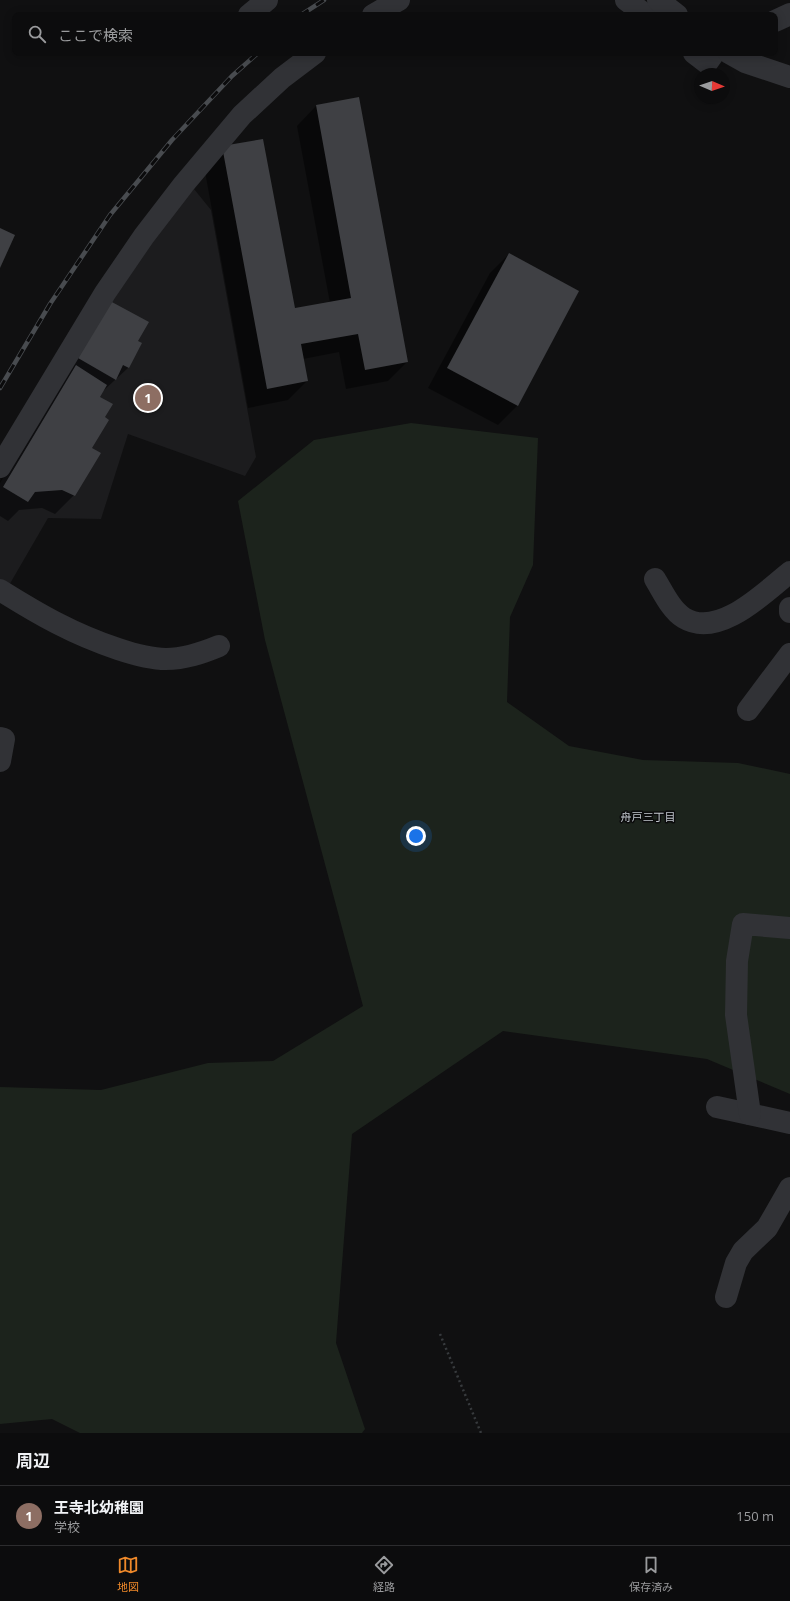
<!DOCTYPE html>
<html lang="ja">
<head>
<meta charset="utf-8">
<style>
	:root { --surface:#0c0c0d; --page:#151516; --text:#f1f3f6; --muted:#9a9b9d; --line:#2c2c2e; --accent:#ef892a }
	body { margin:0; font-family:"Open Sans","Noto Sans JP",sans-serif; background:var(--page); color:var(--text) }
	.compass { position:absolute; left:694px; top:68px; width:36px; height:36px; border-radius:50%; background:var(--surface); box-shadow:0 2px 10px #0003; rotate:92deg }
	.you { position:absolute; left:416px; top:836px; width:14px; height:14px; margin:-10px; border:3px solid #fff; border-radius:50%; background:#1a73e8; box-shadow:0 0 0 6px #1a73e833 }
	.badge { display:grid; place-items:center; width:26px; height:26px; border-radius:50%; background:var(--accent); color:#fff; font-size:13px; font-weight:700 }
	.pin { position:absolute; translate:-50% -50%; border:2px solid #fff; box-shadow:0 1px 4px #0006 }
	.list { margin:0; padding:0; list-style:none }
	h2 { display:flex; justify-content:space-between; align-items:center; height:52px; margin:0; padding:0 16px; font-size:17px }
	h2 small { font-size:13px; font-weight:400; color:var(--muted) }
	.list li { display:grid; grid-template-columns:26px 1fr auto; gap:12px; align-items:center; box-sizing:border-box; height:60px; padding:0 16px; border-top:1px solid var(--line) }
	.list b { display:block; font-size:15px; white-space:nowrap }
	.list p { margin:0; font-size:13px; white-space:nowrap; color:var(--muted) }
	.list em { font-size:13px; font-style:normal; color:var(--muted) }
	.icon { flex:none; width:22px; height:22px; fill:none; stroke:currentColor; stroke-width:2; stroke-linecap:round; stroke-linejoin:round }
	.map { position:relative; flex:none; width:790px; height:1433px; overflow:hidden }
	.search { position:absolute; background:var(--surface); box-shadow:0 2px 10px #0003; left:12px; right:12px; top:12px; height:44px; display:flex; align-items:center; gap:10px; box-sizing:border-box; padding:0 14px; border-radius:8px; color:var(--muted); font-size:15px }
	.sheet { height:112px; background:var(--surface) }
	nav { display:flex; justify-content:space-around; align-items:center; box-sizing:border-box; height:56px; border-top:1px solid var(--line); background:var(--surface); font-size:11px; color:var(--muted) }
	nav a { display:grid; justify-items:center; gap:2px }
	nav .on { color:var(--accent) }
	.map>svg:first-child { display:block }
	.built { fill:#1c1c1e }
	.green { fill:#1c231c }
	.shadow { fill:#0007 }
	.building { fill:#3f4044 }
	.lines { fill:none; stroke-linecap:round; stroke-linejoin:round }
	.path { stroke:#373a3d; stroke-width:2.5; stroke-dasharray:2 3; stroke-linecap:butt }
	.minor { stroke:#313236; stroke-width:22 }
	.rail-casing { stroke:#484b4f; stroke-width:4.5 }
	.rail { stroke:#0b0b0c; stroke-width:3; stroke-dasharray:9; stroke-linecap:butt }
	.labels { text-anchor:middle; stroke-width:3; stroke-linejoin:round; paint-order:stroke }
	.neighbourhood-label { font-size:11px; fill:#c2c7ce; stroke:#0b0b0c }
</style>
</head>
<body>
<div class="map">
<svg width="790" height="1433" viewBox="0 0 790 1433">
	<rect width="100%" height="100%" fill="#101011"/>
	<path class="built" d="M194,189L211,210L256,457L245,476L128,434L101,519L48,518L8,587L0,582V483L72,362L160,228Z"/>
	<path class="green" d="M411,423L538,438L533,565L510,617L507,702L569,746L643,760L738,763L790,774V1094L707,1059L503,1031L352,1134L336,1343L365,1429L362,1433H80L52,1419L0,1424V1087L101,1090L208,1063L273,1061L363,1006L265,640L238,501L314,440Z"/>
	<g class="shadow">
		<path d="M358,98L407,362L388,381L346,389L339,352L303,359L307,381L288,400L248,408L204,166L223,147L294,309L330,303L297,126L316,106Z"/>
		<path d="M509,254L578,291L517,406L498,425L428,388L490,273Z"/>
		<path d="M95,317L141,344L128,368L102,392L99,397L104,418L91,448L74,495L55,514L42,508L19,510L8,521L0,516V481Z"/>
	</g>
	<g class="building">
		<path d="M359,97L408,362L365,370L358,334L301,344L308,381L267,389L222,146L263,139L295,308L351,298L316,105Z"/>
		<path d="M0,228L15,235L0,268Z"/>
		<path d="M509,253L579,291L518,406L447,368Z"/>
		<path d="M110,301L149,322L138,341L142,343L129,368L123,365L116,380L78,358Z"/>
		<path d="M76,365L107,385L100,397L113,404L105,417L109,420L92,448L101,453L75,496L62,490L35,492L28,502L3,487Z"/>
	</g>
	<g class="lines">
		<path class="path" d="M440,1334L481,1433"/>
		<g class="minor">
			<path d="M626,0L646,15"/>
			<path d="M658,0L677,15"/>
			<path d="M249,15L267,0"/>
			<path d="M373,15L399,0"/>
			<path d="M775,21L790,14"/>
			<path d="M694,53L707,63L714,53"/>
			<path d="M729,53L745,62L790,77"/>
			<path d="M0,467L105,293L144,236L184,184L242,115L282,78L315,53"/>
			<path d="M655,579C663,592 671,610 684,618C719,639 765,592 790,572"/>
			<path d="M0,590C40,615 73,634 118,649C133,654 150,659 166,659C185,659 202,653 219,646"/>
			<path d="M790,608V612"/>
			<path d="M748,710L790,654"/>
			<path d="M0,738L4,739L0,761"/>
			<path d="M717,1107L790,1123"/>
			<path d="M750,1114L736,1015L737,961L743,924L790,928"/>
			<path d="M726,1297L736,1263L743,1251L767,1228L790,1188"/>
		</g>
		<defs>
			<g id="rail">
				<path d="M301,15L324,0"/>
				<path d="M0,388L50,304L110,215L172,140L232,76L258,53"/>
			</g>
		</defs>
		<use href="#rail" class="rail-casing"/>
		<use href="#rail" class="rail"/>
	</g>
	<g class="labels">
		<g class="neighbourhood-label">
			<text x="648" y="821">舟戸三丁目</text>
		</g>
	</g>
</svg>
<svg class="compass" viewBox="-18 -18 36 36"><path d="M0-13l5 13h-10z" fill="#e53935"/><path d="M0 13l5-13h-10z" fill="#9a9b9d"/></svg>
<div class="you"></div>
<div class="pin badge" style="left:148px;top:398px;background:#8d6e63">1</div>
<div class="search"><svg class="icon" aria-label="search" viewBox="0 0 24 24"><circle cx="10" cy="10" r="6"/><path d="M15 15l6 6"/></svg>ここで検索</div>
</div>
<section class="sheet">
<h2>周辺<small></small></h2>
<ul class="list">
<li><span class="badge" style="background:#8d6e63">1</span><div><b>王寺北幼稚園</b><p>学校</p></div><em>150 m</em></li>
</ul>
</section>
<nav>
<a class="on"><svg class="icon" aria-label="map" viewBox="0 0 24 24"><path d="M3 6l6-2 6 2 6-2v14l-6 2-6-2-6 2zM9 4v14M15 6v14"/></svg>地図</a>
<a><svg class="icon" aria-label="directions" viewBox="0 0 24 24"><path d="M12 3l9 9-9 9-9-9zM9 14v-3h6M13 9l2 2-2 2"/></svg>経路</a>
<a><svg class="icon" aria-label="saved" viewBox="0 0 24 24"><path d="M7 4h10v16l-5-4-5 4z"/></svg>保存済み</a>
</nav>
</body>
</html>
